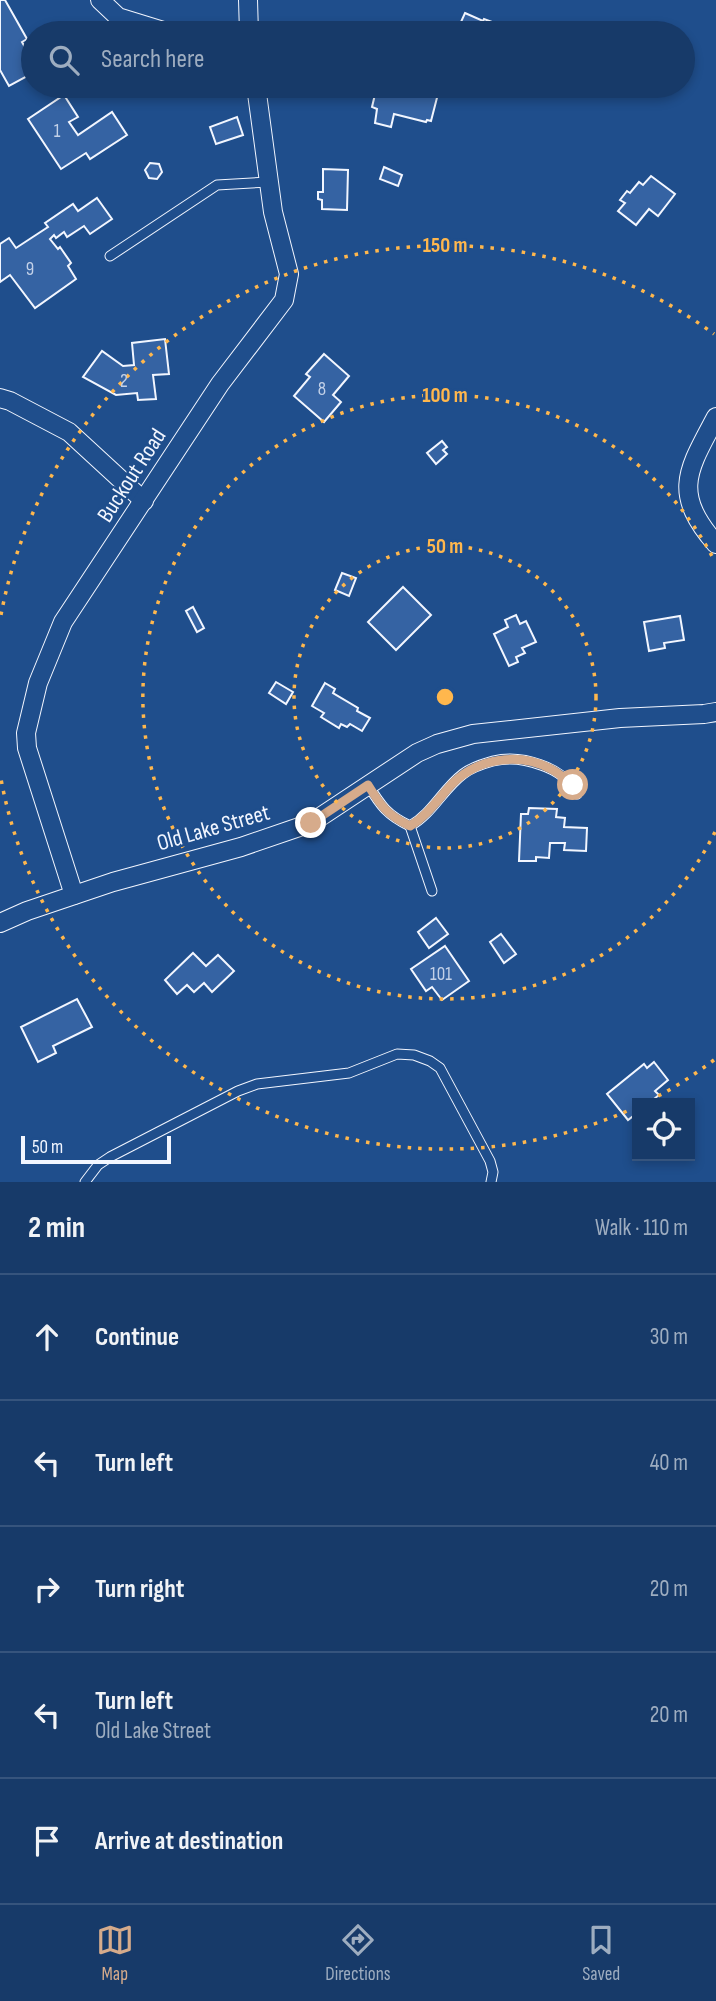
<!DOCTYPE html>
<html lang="en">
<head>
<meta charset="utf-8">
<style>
	:root { --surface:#173a69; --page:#244571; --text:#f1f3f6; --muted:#9eadc0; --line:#36547d; --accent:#d6ab8b }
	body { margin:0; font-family:"Sofia Sans Condensed",sans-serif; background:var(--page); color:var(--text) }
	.controls { position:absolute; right:21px; bottom:21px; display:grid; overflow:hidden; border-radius:0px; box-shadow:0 4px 10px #0003 }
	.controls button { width:63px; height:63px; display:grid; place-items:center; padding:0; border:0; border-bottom:2px solid var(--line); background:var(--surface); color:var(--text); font:35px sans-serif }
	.scale { position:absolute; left:21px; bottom:18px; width:150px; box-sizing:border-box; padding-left:7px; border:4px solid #f2f6ff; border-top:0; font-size:19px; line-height:24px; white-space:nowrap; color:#f2f6ff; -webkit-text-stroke:5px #1f4e8c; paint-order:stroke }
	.stop { position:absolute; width:21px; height:21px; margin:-16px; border:5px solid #d6ab8b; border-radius:50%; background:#fff }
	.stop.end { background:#d6ab8b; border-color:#fff; box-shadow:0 2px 7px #0008 }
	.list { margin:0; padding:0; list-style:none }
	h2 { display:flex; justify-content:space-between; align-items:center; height:91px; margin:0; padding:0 28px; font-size:30px }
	h2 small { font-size:23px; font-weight:400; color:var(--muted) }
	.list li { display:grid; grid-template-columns:46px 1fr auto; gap:21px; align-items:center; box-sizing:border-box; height:126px; padding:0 28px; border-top:2px solid var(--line) }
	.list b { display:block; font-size:26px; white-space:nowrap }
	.list p { margin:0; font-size:23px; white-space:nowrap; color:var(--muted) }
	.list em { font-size:23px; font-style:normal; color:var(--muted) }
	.icon { flex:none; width:38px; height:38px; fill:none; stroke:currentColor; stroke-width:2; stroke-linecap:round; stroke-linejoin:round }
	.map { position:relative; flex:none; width:716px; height:1182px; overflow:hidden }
	.search { position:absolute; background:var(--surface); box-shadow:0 4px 10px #0003; left:21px; right:21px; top:21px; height:77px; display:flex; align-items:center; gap:18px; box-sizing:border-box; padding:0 24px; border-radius:38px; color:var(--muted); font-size:26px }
	.sheet { height:721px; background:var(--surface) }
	nav { display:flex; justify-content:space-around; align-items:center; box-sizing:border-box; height:98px; border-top:2px solid var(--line); background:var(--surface); font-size:19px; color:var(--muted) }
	nav a { display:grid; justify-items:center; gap:4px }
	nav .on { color:var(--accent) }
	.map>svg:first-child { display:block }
	.building { fill:#3563a3; stroke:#f2f6ff; stroke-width:2 }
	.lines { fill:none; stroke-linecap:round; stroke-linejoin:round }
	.lane-casing { stroke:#f2f6ff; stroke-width:11 }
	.street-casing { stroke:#f2f6ff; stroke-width:20 }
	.lane { stroke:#1f4e8c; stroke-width:9 }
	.street { stroke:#1f4e8c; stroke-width:18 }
	.route { stroke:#d6ab8b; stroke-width:9 }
	.ring { fill:none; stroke:#ffb74d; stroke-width:3.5; stroke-dasharray:3.5 7 }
	.labels { text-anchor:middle; stroke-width:5; stroke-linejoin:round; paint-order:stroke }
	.number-label { font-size:19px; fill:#c3d1e8 }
	.street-label { font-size:23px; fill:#f2f6ff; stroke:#1f4e8c }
	.centre { fill:#ffb74d; stroke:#1f4e8c; stroke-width:3.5 }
	.ring-label { font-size:21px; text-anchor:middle; font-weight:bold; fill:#ffb74d; stroke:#1f4e8c; stroke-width:5; stroke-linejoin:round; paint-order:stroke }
</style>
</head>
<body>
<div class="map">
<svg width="716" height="1182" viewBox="0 0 716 1182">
	<rect width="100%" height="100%" fill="#1f4e8c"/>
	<g class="building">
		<path d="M0,0H5L27,39L22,42L26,49L33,45V73L9,86L0,70Z"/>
		<path d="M465,13L483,21L484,19L498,24L495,33H456Z"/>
		<path d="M377,86H440L431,121L427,120L426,122L394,114L391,127L375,123L377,109L372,107Z"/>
		<path d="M64,95L78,117L69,122L78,135L112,112L127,135L90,159L86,153L61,169L28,119Z"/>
		<path d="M237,117L243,135L216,144L210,127Z"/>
		<path d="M150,163L159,164L162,172L157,179L149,178L145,170Z"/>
		<path d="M384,167L402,175L398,186L380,179Z"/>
		<path d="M323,169L348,170L347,210L322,209V200L318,199V192H323Z"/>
		<path d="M651,176L675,194L658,216L649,209L636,225L618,211L625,203L620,200L627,191L630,193L639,182L643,185Z"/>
		<path d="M97,198L112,219L90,234L84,226L67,237L64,232L56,238L54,235L50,239L58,249L60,247L71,263L68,266L76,279L35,308L10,275L0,282V244L9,238L16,248L48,227L45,223L73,204L78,211Z"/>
		<path d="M165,339L169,374L153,375L156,399L138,400L137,393L116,395L83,377L102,351L123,366L134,365L132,343Z"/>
		<path d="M324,354L349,376L333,395L341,402L324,422L294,396L310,377L306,374Z"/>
		<path d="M442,441L447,447L443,450L447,454L436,464L427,453Z"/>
		<path d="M342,573L356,578L349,596L335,590Z"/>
		<path d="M403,587L431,615L396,650L368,622Z"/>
		<path d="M193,607L204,628L197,632L186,611Z"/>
		<path d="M516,615L520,624L526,621L536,642L522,648L525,653L516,657L518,662L509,666L494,634L508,627L505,620Z"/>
		<path d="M680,616L684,640L664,643L665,648L649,651L644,622Z"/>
		<path d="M276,682L293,692L286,704L269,693Z"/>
		<path d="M325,683L335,689L333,693L358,708L357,711L370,718L362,731L350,724L347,727L341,724L339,728L321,717L324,713L312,706Z"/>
		<path d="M529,808L557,809L556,817L565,818L564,827L587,828L586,851L564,850L565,843H550L549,858L536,857V861H519L521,814H528Z"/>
		<path d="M436,918L448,934L429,948L418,932Z"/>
		<path d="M501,934L516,954L504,963L490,942Z"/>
		<path d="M445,946L469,981L442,1000L432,987L426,991L411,969Z"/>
		<path d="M193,953L206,966L218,955L234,971L212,992L204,983L194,992L187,985L177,994L165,980Z"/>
		<path d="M77,999L92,1027L53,1046L56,1053L38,1062L21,1027Z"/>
		<path d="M654,1062L668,1080L655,1091L659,1095L649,1103H637V1113L628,1120L607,1094L644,1064L647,1068Z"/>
	</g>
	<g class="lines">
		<defs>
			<g id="lane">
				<path d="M110,256L217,185L269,182"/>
				<path d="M368,785C381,806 387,815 410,826C432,814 443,789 463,774C472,767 482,764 493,761C509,757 525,759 541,765C556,770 570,780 577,794"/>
				<path d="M410,826L432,891"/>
				<path d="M85,1182L98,1165L110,1157L238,1091L257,1084L349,1073L397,1054L414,1055L430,1061L440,1068L490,1161L493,1172L491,1182"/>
			</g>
			<g id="street">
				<path d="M100,0L118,17L170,33"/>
				<path d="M248,0L249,33"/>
				<path d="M0,398L10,401L69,432L144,501"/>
				<path d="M716,417C688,470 671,492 716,544"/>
				<path d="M74,895L27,748L26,733L38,683L63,622L220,384L284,300L289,274L273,212L256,86"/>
				<path d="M0,923L27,911L113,882L241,847L311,823L417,753L437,744L473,734L620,718L704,714L716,712"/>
			</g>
		</defs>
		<use href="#lane" class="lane-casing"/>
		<use href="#street" class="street-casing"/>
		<use href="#lane" class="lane"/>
		<use href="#street" class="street"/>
	</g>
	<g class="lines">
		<path class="route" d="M311,823L368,785C381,806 387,815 410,826C427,816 438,799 452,784C478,758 518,752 551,769C559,773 566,780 573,785"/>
	</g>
	<g class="ring">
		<circle cx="445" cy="697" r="151"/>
		<path d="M715 832A302 302 0 1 1 715 562"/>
		<path d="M714 1060A452 452 0 0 1 647 1102M636 1107A452 452 0 0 1 1 779M1 615A452 452 0 0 1 714 334"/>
	</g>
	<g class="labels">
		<g class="number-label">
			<text x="57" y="137">1</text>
			<text x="30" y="275">9</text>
			<text x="124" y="387">2</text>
			<text x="322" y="395">8</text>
			<text x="441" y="980">101</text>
		</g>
		<g class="street-label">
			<text transform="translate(131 475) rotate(-57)" y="8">Buckout Road</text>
			<text transform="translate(213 827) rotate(-16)" y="8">Old Lake Street</text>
		</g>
	</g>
	<circle cx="445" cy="697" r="10" class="centre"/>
	<g class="ring-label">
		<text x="445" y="252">150 m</text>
		<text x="445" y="402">100 m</text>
		<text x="445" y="553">50 m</text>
	</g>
</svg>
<div class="controls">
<button><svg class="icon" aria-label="locate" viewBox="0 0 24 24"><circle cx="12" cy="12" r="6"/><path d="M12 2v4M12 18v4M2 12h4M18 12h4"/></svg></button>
</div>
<div class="scale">50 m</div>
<div class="stop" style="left:573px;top:785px"></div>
<div class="stop end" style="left:311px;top:823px"></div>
<div class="search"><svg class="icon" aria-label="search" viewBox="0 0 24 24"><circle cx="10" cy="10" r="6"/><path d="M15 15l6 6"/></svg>Search here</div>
</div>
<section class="sheet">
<h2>2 min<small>Walk · 110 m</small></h2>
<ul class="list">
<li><svg class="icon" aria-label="ahead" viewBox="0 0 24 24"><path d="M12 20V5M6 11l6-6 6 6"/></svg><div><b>Continue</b></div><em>30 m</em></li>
<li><svg class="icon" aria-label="left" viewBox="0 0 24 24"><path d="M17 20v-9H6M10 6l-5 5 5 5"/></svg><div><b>Turn left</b></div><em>40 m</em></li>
<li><svg class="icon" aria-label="right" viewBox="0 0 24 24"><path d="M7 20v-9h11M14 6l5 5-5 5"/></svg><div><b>Turn right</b></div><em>20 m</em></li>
<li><svg class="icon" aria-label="left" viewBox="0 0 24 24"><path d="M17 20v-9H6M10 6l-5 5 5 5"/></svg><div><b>Turn left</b><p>Old Lake Street</p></div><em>20 m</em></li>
<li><svg class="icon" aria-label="arrive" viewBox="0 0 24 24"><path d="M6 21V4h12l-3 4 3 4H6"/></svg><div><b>Arrive at destination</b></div></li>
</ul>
</section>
<nav>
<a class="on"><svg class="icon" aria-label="map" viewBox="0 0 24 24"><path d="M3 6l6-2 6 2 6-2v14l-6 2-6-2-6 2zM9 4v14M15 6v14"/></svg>Map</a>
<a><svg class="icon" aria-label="directions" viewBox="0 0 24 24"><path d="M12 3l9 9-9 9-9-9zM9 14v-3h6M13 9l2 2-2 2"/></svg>Directions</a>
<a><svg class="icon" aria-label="saved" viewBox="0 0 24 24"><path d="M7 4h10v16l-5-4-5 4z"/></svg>Saved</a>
</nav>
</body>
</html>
